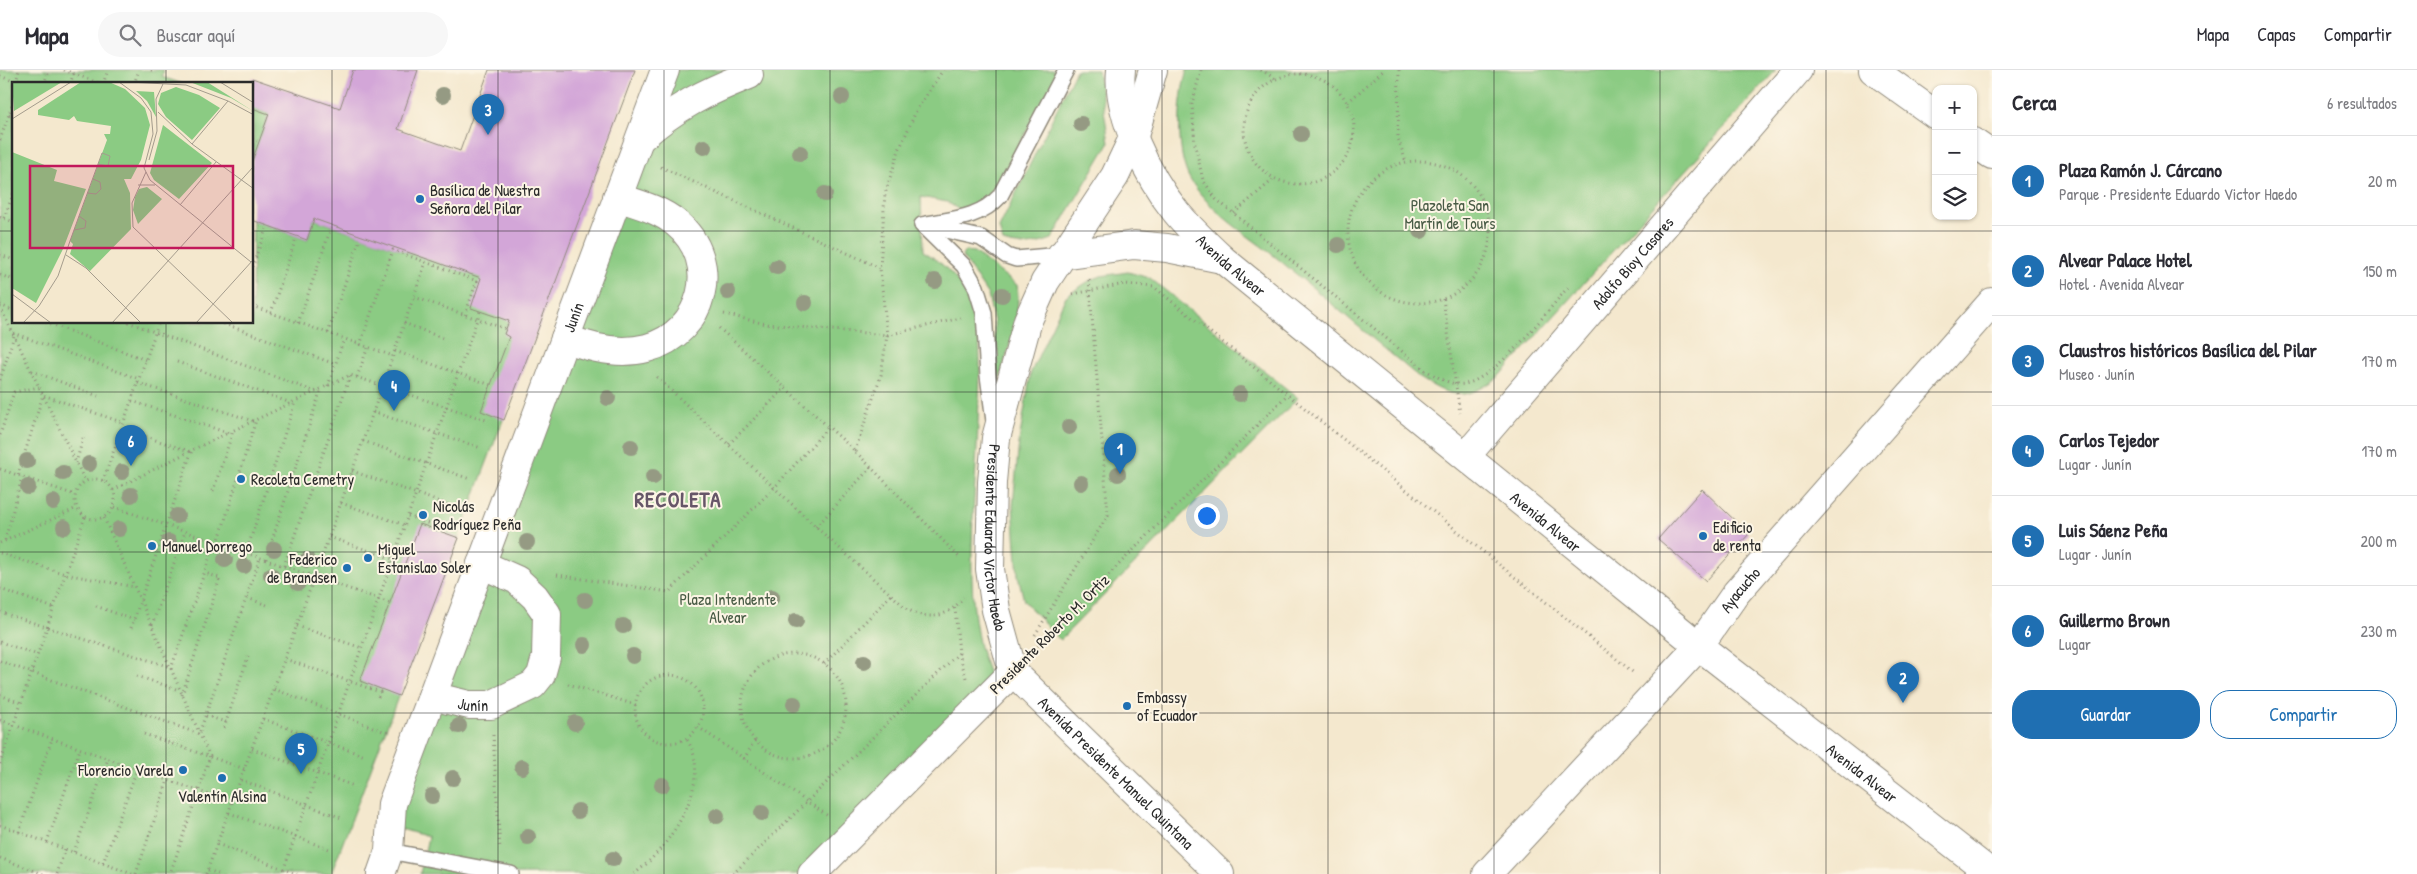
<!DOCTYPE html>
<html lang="es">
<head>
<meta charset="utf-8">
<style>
	:root { --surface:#fff; --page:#f7f7f7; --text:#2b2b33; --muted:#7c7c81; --line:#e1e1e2; --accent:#1f6fb2 }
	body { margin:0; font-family:"Patrick Hand",sans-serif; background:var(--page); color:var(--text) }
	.controls { position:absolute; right:15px; top:15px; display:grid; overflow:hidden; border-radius:10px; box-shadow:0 1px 4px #0004 }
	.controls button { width:45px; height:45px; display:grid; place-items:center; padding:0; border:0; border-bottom:1px solid var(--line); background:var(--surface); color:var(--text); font:25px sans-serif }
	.you { position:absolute; left:1206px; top:445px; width:18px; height:18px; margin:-12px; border:4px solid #fff; border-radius:50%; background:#1a73e8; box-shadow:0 0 0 8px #1a73e833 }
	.badge { display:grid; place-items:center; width:32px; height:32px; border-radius:50%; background:var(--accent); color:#fff; font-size:16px; font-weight:700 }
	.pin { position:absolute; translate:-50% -41px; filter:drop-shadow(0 1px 2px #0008) }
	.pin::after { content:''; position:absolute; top:26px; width:18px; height:15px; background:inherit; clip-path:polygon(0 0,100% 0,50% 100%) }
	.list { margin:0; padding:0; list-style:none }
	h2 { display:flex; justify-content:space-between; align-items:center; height:65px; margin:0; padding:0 20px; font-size:21px }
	h2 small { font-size:16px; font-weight:400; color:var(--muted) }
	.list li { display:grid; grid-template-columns:32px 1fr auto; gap:15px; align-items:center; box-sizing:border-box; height:90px; padding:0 20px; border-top:1px solid var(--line) }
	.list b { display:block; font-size:19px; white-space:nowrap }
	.list p { margin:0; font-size:16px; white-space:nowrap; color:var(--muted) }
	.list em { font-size:16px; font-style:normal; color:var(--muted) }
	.actions { display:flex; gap:10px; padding:15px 20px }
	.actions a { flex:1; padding:11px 0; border:1px solid var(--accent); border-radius:20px; text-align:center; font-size:18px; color:var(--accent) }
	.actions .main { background:var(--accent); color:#fff }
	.icon { flex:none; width:28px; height:28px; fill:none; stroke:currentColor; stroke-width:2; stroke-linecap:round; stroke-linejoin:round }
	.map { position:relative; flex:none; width:1992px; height:804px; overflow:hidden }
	header { display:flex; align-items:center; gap:30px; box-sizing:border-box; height:70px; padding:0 25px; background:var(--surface); border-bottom:1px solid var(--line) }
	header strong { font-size:24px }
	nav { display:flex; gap:28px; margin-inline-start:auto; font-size:18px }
	.search { width:350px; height:45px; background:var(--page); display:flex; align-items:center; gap:12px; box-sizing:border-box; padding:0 18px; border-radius:28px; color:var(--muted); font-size:19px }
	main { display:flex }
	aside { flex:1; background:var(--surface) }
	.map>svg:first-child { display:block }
	.green { fill:#8bcb83; stroke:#5b7b57 }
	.building { fill:#d3a6d8 }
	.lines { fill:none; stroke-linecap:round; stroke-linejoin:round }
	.lane-casing { stroke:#908a7c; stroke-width:18 }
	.street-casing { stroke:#908a7c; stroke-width:30 }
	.secondary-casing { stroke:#908a7c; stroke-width:30 }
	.path { stroke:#908a7c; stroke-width:3; stroke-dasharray:1 4; stroke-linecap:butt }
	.lane { stroke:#fff; stroke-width:15 }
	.street { stroke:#fff; stroke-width:28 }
	.secondary { stroke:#fff; stroke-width:28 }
	.tree { fill:#959a83 }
	.grid { fill:none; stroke:#2b2b2b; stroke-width:1; stroke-opacity:0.55 }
	.poi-dot { fill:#1f6fb2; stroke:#fcf5e5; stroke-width:2 }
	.labels { text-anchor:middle; stroke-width:4; stroke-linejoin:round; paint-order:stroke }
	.poi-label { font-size:16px; fill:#2b2b2b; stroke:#fcf5e5; text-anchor:start }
	.park-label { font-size:16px; fill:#485b45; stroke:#fcf5e5 }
	.street-label { font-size:16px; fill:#2b2b2b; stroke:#fcf5e5 }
	.district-label { font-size:21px; font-weight:bold; letter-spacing:1px; fill:#665668; stroke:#fcf5e5 }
	.inset-road { fill:none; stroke:#a49c8d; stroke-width:1 }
	.view { fill:#c2185b; fill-opacity:0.15; stroke:#c2185b; stroke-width:2.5 }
	.inset-edge { fill:none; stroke:#2b2b2b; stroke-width:2.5 }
</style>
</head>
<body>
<header>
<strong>Mapa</strong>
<div class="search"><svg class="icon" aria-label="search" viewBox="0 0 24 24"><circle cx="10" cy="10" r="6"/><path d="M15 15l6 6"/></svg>Buscar aquí</div>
<nav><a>Mapa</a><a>Capas</a><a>Compartir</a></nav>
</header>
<main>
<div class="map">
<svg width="1992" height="804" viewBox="0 0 1992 804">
	<rect width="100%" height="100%" fill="#fcf5e5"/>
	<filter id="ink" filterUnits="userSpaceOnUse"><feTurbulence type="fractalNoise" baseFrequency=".02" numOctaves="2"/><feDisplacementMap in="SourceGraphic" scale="10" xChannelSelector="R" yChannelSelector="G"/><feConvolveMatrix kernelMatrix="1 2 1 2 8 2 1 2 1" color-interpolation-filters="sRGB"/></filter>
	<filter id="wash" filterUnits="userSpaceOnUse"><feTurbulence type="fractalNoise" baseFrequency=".0096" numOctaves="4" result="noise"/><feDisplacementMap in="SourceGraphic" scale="20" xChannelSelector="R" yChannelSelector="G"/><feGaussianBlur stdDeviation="1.12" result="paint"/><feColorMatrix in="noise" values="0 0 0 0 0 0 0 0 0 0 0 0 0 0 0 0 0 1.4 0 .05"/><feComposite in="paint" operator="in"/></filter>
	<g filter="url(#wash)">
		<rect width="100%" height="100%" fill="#f4e8ce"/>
		<g class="green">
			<path d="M0,0H164L162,7L183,14H14V252H252L253,150L307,170L314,149L548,231L331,804H0Z"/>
			<path d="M665,0H1060L989,130L961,141L947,132L921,127L923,181C946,194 964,214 973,240C984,272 979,319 978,353C976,424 964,508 980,577C984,592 990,606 994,621L812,804H420L428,767L391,756Z"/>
			<path d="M1076,0H1098L1109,73L1052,169C1035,175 1021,178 1003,172L999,158Z"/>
			<path d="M1187,0H1776L1500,306C1467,330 1454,330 1420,308C1372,269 1326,228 1278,189C1247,164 1213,145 1191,111C1175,86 1178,28 1187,0Z"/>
			<path d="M253,38L269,44L253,91Z"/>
			<path d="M965,181L974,182L1017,215C1022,248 1005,286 997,319L994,252L988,225L962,186Z"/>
			<path d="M1128,202L1150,208L1298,328L1060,570L1024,531L1018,505L1013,436L1019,371L1031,302L1066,226L1089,211L1101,206Z"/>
		</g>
		<g id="blocks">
			<g class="building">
				<path d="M353,0H418L398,59L460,81L489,0H635L504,350L481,341L509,267L504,264L509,251L471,238L481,208L314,149L307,170L252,150V91L269,44L252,38V8L340,38Z"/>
				<path d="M1702,419L1749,464L1706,511L1658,469Z"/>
				<path d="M420,454L459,468L399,626L360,611Z"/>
			</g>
		</g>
	</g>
	<g filter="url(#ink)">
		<use href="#blocks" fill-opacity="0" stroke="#908a7c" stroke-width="1"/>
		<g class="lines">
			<defs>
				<g id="lane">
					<path d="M922,155L964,196L976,217L984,243L988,305L994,351"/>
					<path d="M922,155C951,149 979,149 1000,126L1066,0"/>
					<path d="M928,156L981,168L1007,186L1016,189L1061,185"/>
					<path d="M389,781L511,804"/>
				</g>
				<g id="street">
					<path d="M1873,0L1936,45"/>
					<path d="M641,68C675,37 706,22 749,5"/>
					<path d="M1973,72L1992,85"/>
					<path d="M565,268C590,278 620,285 647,278C704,263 723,191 676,153C659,139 638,134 617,127"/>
					<path id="s1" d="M1466,386L1798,0"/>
					<path id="s2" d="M432,626L469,635H491L533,615L541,605L546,587L547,544L535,527L517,510L481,494"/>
					<path id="s3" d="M381,804L389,781L392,734L665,0"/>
					<path d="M812,804L1013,602"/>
					<path id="s4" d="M1487,804L1699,576L1736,523L1992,232"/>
				</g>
				<g id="secondary">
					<path id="s5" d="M1121,0C1116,44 1149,108 1176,142C1190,159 1206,174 1222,189L1699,576L1992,804"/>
					<path id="s6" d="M1153,0L1134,66L1115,106L1045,212L1028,250L996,368L992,412L990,499L996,540L1013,602L1220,804"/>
					<path d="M1061,185L1134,175L1167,178L1222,189"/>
				</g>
			</defs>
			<use href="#lane" class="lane-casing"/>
			<use href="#street" class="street-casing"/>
			<use href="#secondary" class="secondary-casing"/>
			<g class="path">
				<path d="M64,0L101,14"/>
				<path d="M151,0L155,1"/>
				<path d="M1201,0L1192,34L1195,75L1203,110L1216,129L1425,300C1436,306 1451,316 1464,314C1497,309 1547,241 1570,215"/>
				<path d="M1261,0L1276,9"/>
				<path d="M1399,0L1398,68L1406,92"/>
				<circle cx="1299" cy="59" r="55"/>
				<path d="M0,6L21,14"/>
				<path d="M16,12L19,0"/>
				<path d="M44,14L49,0"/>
				<path d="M70,14L75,0"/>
				<path d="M103,14L108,0"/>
				<path d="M134,14L139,0"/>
				<path d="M1348,32L1384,0"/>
				<path d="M9,45L14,47"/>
				<path d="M252,69L257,71"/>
				<path d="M0,70L14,30"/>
				<circle cx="1419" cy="162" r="71"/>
				<path d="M661,97L880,198"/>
				<path d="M1234,143L1274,109"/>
				<path d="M0,147L14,152"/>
				<path d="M4,148L14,122"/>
				<path d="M0,185L14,190"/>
				<path d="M252,197L266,159"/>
				<path d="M0,205L14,210"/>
				<path d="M1073,224L1125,214L1154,217L1634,603"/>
				<path d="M414,227L506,259"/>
				<path d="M1443,229L1460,343"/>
				<path d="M0,235L14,241"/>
				<path d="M252,236L393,286"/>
				<path d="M0,237L85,411"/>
				<path d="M271,243L296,168"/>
				<path d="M724,244L766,254L887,265L961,248"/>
				<path d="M46,252L146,290"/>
				<path d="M128,252L316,322"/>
				<path d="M219,252L335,294"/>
				<path d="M298,253L331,158"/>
				<path d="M404,253L442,268"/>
				<path d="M719,258L855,381L960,488"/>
				<path d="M13,263L139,309"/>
				<path d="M328,263L360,169"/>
				<path d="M360,275L393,180L477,211L465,245"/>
				<path d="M395,281L491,315"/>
				<path d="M177,292L291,333"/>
				<path d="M32,301L98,326"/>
				<path d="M357,307L368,277"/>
				<path d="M657,307L816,457L907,539C928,551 949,548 963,527"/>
				<path d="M0,310L14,266"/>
				<path d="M138,313L253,351"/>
				<path d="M328,316L344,269"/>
				<path d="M132,331L228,363"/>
				<path d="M373,342L481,378"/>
				<path d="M122,359L189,381"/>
				<path d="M0,365L14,322L39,317"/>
				<path d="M363,371L470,409"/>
				<path d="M729,374L786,317"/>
				<path d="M855,381L881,305L887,265L880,198L885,124L899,80L917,39L943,0"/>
				<path d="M76,393L84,365"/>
				<path d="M0,399L75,425"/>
				<path d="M352,401L460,439"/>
				<path d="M18,405L43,325L124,353"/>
				<circle cx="95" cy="429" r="20"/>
				<path d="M103,411L159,252"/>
				<path d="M113,420L192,380L350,305L489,351"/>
				<path d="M213,421L233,361"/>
				<path d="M341,433L405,455"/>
				<path d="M114,437L390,533"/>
				<path d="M408,446L435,456"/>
				<path d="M104,448L210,687L170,804"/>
				<path d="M816,457L871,397"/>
				<path d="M329,467L393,489"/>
				<path d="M5,470L22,407"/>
				<path d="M0,473L77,438"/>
				<path d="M218,473L256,350"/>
				<path d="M0,483L65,504L135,517"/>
				<path d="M246,483L295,332"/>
				<path d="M266,489L321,319"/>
				<path d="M284,496L350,306"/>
				<path d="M557,505L669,522L775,417L829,356"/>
				<path d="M0,519L54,538"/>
				<path d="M247,528L270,536"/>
				<path d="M96,536L134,550"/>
				<path d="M955,538L959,583L966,608"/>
				<path d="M0,542L170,597"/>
				<path d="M152,555L185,462"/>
				<path d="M297,556L362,578"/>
				<path d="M131,558L192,380"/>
				<path d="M1035,565L1108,445L1089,210"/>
				<path d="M0,572L38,585"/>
				<path d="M1038,576L1287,325"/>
				<circle cx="794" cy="636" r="52"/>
				<path d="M285,589L380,622L377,630"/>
				<path d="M0,591L199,664L260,488"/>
				<path d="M824,594L891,525"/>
				<path d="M171,599L215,472"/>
				<circle cx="669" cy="639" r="34"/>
				<path d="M137,606L179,620"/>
				<path d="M568,614L636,635"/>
				<path d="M274,619L388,663"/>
				<path d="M0,625L21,633"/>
				<path d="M182,625L220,508L205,503"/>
				<path d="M206,646L226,652"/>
				<path d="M263,649L365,686"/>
				<path d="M0,650L232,733"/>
				<path d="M698,657L828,746"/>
				<path d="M224,658L249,584"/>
				<path d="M144,664L245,699"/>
				<path d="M493,665L500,779"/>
				<path d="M252,679L354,716"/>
				<path d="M744,689L755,670"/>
				<path d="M0,694L85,447"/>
				<path d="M241,710L342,748"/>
				<path d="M229,743L329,779"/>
				<path d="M0,755L132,804"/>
				<path d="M19,762L52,669"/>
				<path d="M47,772L80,679"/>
				<path d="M217,774L297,804"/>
				<path d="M74,782L108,689"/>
				<path d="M0,788L43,804"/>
				<path d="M103,793L137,699"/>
				<path d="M208,800L218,804"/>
				<path d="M57,804L65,779"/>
				<path d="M136,804L168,710"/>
				<path d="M206,804L329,467L426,192"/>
				<path d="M282,804L480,241"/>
				<path d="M634,804C669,779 716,710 686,668"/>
				<path d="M733,804L959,583"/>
			</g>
			<use href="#lane" class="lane"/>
			<use href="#street" class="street"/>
			<use href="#secondary" class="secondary"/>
		</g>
		<g class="tree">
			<circle cx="443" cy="25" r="8"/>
			<circle cx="842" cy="27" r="8"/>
			<circle cx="1081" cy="54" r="8"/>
			<circle cx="1301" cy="64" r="8"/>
			<circle cx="704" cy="77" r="8"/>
			<circle cx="800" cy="83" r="8"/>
			<circle cx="825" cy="124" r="8"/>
			<circle cx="1421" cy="161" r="8"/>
			<circle cx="1338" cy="175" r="8"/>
			<circle cx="777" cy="197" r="8"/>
			<circle cx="935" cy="211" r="8"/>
			<circle cx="728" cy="222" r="8"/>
			<circle cx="1002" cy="225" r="8"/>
			<circle cx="805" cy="233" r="8"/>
			<circle cx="1240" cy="324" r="8"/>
			<circle cx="608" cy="328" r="8"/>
			<circle cx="1069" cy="357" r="8"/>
			<circle cx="631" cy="377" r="8"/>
			<circle cx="27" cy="391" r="8"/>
			<circle cx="89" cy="394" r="8"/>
			<circle cx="122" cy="402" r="8"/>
			<circle cx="63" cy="403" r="8"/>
			<circle cx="1118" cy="404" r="8"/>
			<circle cx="653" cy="407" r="8"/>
			<circle cx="1081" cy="413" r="8"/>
			<circle cx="28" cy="417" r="8"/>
			<circle cx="131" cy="425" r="8"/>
			<circle cx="53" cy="432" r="8"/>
			<circle cx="177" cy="446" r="8"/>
			<circle cx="64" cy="457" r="8"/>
			<circle cx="119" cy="459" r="8"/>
			<circle cx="169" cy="472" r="8"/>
			<circle cx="527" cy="472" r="8"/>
			<circle cx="274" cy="479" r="8"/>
			<circle cx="225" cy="490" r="8"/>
			<circle cx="307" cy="490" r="8"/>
			<circle cx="244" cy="496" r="8"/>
			<circle cx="271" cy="505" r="8"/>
			<circle cx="298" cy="513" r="8"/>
			<circle cx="772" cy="527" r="8"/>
			<circle cx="585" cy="530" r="8"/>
			<circle cx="796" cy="551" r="8"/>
			<circle cx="623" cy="556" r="8"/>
			<circle cx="584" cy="575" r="8"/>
			<circle cx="633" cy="586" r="8"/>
			<circle cx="864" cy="592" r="8"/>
			<circle cx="794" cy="634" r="8"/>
			<circle cx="575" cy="653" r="8"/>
			<circle cx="459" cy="656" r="8"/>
			<circle cx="522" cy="697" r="8"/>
			<circle cx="453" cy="708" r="8"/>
			<circle cx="662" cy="715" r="8"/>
			<circle cx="432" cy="726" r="8"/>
			<circle cx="578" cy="741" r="8"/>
			<circle cx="762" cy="743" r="8"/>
			<circle cx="717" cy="746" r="8"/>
			<circle cx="528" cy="767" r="8"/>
			<circle cx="613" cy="789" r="8"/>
		</g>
	</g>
	<path class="grid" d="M166,0V14M332,0V804M498,0V804M664,0V804M830,0V804M996,0V804M1162,0V804M1328,0V804M1494,0V804M1660,0V804M1826,0V804M0,161H14M252,161H1992M166,252V804M0,322H1992M0,482H1992M0,643H1992"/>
	<g class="poi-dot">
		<circle cx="420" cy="129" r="5"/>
		<circle cx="241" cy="409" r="5"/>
		<circle cx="423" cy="445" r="5"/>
		<circle cx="1703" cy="466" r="5"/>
		<circle cx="152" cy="476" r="5"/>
		<circle cx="368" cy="488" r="5"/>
		<circle cx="347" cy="498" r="5"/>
		<circle cx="1127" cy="636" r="5"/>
		<circle cx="183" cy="700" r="5"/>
		<circle cx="222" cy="708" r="5"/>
	</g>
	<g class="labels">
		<g class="poi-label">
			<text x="430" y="126">Basílica de Nuestra<tspan x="430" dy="18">Señora del Pilar</tspan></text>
			<text x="251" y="415">Recoleta Cemetry</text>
			<text x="433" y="442">Nicolás<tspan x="433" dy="18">Rodríguez Peña</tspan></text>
			<text x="1713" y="463">Edificio<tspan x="1713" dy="18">de renta</tspan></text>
			<text x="162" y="482">Manuel Dorrego</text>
			<text x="378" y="485">Miguel<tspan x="378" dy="18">Estanislao Soler</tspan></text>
			<text x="337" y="495" text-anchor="end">Federico<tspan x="337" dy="18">de Brandsen</tspan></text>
			<text x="1137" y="633">Embassy<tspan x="1137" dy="18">of Ecuador</tspan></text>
			<text x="173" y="706" text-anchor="end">Florencio Varela</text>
			<text x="222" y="732" text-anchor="middle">Valentín Alsina</text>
		</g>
		<g class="park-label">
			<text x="1450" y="141">Plazoleta San<tspan x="1450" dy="18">Martín de Tours</tspan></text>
			<text x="728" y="535">Plaza Intendente<tspan x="728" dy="18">Alvear</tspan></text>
		</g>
		<g class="street-label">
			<text dy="6" stroke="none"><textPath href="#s1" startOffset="255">Adolfo Bioy Casares</textPath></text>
			<text dy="6" stroke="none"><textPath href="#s5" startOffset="232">Avenida Alvear</textPath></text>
			<text dy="6" stroke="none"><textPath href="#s3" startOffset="591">Junín</textPath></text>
			<text dy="6" stroke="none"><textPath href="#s5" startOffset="638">Avenida Alvear</textPath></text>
			<text dy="6" stroke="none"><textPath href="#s6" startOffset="504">Presidente Eduardo Victor Haedo</textPath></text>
			<text dy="6" stroke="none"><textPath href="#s4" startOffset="381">Ayacucho</textPath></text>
			<text transform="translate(1049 564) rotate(-45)" y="6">Presidente Roberto M. Ortiz</text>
			<text dy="6" stroke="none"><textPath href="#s2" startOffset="42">Junín</textPath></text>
			<text dy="6" stroke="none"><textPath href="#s6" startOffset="785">Avenida Presidente Manuel Quintana</textPath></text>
			<text dy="6" stroke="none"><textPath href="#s5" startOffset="1042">Avenida Alvear</textPath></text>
		</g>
		<g class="district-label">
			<text x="678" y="437">RECOLETA</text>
		</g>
	</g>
	<g transform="translate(12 12)">
		<rect width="241" height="241" fill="#f4e8ce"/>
		<path d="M0,0H50L2,29ZM69,0H97L113,7L133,26L138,43L129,78L119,97H112L118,111L119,147L78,189L58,172L61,162L58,159L95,58L92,52H98L99,44L65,39L62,34L57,38L26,33V28ZM178,0H195L241,29L219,16ZM164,5L187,13L208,26L180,58L154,35L146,22L149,11ZM124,9L142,10L144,35L135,19ZM151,43L200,81L167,117L142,98L138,91ZM0,70L45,88L42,99L74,107L51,167L24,221L0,206ZM135,105L150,117L126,142L121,128L123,115L127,107Z" fill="#8bcb83"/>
		<path class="inset-road" d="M107,0L129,16L139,30L141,52L132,86L138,98L239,180M117,0L174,3L216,19L242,33M208,0L242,21M146,30L180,62L242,107M0,37L59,0M180,62L216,19M137,78L145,49L144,17L151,2M134,90L120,121L121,145L221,241M126,103H143M75,111L84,112L89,107L88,100L81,97M168,123L204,80M62,148L73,146L74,139L67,134M54,173L74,186L129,241M0,212L39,241M11,241L27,224L46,194L58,159L67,134L86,82L90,71L98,74L96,84L86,82M100,241L242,84M184,241L241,178"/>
		<path class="view" d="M18,84H221V166H18Z"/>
		<rect width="241" height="241" class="inset-edge"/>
	</g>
</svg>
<div class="controls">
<button>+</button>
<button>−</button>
<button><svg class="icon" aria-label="layers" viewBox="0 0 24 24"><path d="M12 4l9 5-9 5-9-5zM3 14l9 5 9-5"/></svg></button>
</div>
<div class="you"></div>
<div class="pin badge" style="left:1120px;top:404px">1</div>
<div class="pin badge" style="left:1903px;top:633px">2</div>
<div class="pin badge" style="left:488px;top:65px">3</div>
<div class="pin badge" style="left:394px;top:341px">4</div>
<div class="pin badge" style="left:301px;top:704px">5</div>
<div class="pin badge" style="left:131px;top:396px">6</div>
</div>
<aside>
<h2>Cerca<small>6 resultados</small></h2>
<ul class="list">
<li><span class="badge">1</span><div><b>Plaza Ramón J. Cárcano</b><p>Parque · Presidente Eduardo Victor Haedo</p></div><em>20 m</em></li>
<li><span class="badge">2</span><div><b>Alvear Palace Hotel</b><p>Hotel · Avenida Alvear</p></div><em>150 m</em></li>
<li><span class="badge">3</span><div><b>Claustros históricos Basílica del Pilar</b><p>Museo · Junín</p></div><em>170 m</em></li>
<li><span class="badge">4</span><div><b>Carlos Tejedor</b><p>Lugar · Junín</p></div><em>170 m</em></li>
<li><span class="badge">5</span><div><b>Luis Sáenz Peña</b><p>Lugar · Junín</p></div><em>200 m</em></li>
<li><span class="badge">6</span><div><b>Guillermo Brown</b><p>Lugar</p></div><em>230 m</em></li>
</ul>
<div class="actions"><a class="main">Guardar</a><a>Compartir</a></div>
</aside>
</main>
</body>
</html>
